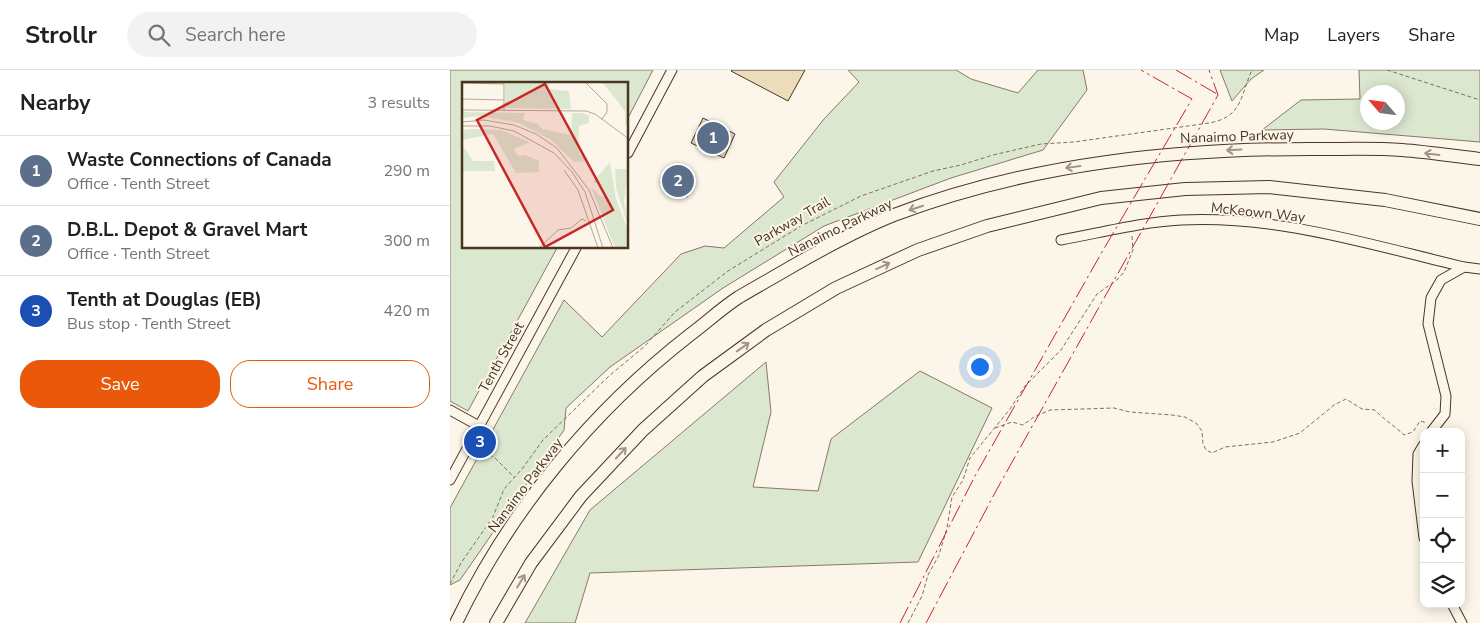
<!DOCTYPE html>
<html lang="en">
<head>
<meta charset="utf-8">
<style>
	:root { --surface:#fff; --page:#f2f2f2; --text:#202124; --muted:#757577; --line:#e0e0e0; --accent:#ea580c }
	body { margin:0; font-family:"Nunito Sans",sans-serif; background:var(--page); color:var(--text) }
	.controls { position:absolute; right:15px; bottom:15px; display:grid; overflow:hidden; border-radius:10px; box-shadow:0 2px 12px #0003 }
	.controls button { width:45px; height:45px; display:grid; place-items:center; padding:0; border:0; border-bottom:1px solid var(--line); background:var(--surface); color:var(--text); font:25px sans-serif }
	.compass { position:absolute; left:910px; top:15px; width:45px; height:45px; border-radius:50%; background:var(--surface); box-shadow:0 2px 12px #0003; rotate:298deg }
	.you { position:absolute; left:529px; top:296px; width:18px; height:18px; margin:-12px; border:4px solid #fff; border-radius:50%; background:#1a73e8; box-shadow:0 0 0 8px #1a73e833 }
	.badge { display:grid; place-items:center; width:32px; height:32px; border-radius:50%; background:var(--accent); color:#fff; font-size:16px; font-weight:700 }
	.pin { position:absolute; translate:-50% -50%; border:2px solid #fff; box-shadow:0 1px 5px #0006 }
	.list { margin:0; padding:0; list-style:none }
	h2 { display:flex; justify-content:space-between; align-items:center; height:65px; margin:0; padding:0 20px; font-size:21px }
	h2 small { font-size:16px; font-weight:400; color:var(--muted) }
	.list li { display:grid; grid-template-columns:32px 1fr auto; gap:15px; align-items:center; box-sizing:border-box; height:70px; padding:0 20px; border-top:1px solid var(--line) }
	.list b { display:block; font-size:19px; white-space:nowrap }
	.list p { margin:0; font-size:16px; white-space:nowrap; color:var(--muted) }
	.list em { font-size:16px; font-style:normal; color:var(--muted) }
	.actions { display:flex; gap:10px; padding:15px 20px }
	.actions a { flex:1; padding:11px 0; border:1px solid var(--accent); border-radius:20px; text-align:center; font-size:18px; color:var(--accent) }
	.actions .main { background:var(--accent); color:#fff }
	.icon { flex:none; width:28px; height:28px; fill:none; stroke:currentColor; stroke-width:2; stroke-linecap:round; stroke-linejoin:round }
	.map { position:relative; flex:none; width:1030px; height:553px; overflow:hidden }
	header { display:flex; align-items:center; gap:30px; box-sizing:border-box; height:70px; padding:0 25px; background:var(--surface); border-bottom:1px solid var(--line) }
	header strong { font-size:24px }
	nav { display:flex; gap:28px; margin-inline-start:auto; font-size:18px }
	.search { width:350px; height:45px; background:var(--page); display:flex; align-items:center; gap:12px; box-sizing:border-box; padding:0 18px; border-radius:28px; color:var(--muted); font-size:19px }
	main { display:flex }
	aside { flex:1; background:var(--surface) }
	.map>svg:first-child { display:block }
	.green { fill:#dce7d0; stroke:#887966; fill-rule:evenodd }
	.building { fill:#ecdcbc; stroke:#4a3520 }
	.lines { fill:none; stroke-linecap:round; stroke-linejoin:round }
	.minor-casing { stroke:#4a3520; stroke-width:11 }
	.highway-casing { stroke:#4a3520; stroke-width:14 }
	.path { stroke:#7f6f5c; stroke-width:1; stroke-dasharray:4 2.5; stroke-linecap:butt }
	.minor { stroke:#fbf6e9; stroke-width:9 }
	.highway { stroke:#fbf6e9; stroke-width:12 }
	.power { stroke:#c62828; stroke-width:1; stroke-dasharray:18 4 2.5 4; stroke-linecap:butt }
	.oneway { stroke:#a29684 }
	.labels { text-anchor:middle; stroke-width:4; stroke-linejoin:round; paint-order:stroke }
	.street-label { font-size:14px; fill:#4a3520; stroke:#fbf6e9 }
	.inset-road { fill:none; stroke:#b4a999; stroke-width:1 }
	.view { fill:#c62828; fill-opacity:0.15; stroke:#c62828; stroke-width:2.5 }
	.inset-edge { fill:none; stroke:#4a3520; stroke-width:2.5 }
</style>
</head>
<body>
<header>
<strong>Strollr</strong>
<div class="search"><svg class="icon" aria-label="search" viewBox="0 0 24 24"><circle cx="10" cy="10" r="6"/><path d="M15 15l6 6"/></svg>Search here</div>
<nav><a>Map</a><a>Layers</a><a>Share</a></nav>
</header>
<main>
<aside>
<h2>Nearby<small>3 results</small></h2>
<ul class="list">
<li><span class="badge" style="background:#5c6f8a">1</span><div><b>Waste Connections of Canada</b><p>Office · Tenth Street</p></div><em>290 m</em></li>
<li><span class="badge" style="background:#5c6f8a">2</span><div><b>D.B.L. Depot &amp; Gravel Mart</b><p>Office · Tenth Street</p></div><em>300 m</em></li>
<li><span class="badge" style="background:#1a4fb4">3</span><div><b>Tenth at Douglas (EB)</b><p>Bus stop · Tenth Street</p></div><em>420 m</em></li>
</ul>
<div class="actions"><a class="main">Save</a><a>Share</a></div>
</aside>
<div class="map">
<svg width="1030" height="553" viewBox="0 0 1030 553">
	<rect width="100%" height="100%" fill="#fbf6e9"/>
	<g class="green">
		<path d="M0,0H203L178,48V14H14V178H107L18,341L0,331Z"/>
		<path d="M398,0H506L521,9L568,23L588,0H633L637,20L593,80L501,108L374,156L273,218L160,297L116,338L114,360L10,510L0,515V438L114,230L152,267L231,184L255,176L274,178L334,127L324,112L374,49L409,12Z"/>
		<path d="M770,0H814L801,9L782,31Z"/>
		<path d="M909,0H1030V72L874,59L812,60L851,30L910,29ZM918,22H948V52H918Z"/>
		<path d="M316,292L321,342L303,417L368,421L381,369L470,301L542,338L468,492L140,503L125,553H75L140,440Z"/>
	</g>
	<g class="building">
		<path d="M282,0H355L338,31L281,1Z"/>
		<path d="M253,48L285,64L274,88L241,73Z"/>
		<path d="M219,96L245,110L237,127L210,112Z"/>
	</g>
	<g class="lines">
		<defs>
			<g id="minor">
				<path d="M178,83L222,0"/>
				<path d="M611,170C650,163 691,152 731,150C827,145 921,175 1014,197L1030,199"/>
				<path d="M0,340L29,356"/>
				<path d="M981,362L995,344L996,326L978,254L981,228L991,210L1014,197"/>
				<path d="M974,374L968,384L967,411L974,468"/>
				<path d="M0,410L126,178"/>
				<path d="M1002,534L1012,553"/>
			</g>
			<g id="highway">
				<path d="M6,553C60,440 142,341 241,264C257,252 272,238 289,227C306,217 324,207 341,197C374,178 409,159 444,145C581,93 728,78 873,79C899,79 926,78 952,80C978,82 1004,86 1030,89"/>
				<path d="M46,553L81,493L131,426L193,360L253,306L316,260L386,218L468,180L537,156L651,128L735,119L819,117L935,130L1030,149"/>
			</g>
		</defs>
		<use href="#minor" class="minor-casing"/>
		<use href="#highway" class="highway-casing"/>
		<g class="path">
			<path d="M937,0L1030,30"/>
			<path d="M545,358L562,352L573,355L584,347L600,340L664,338L680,342L722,345L735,347L746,353L752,361L753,374L756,380L762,383L775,377L823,372L850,363L884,335L896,329L912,339L925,340C934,350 945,356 954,365L963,362L970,351L977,353"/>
			<path d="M29,377L45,388L64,407"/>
			<path d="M0,514L11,493L43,447L54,419L72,399L93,370L159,306L195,276L225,242L278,201L351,156L411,126L483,101L511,95L543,85L591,74L624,72L759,53C793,47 790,26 802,0"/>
			<path d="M458,553L472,526L478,505L489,485L497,458L502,427L513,410L520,388L560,339L575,316L611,280L647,224L668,209L674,202L683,180L682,166"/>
		</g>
		<use href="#minor" class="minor"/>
		<use href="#highway" class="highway"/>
		<g class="power">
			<path d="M726,0L767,24"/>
			<path d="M450,553L525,406L652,182L742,29L691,0"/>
			<path d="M476,553L547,419L768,25L759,0"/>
		</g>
	</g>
	<defs><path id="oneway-shaft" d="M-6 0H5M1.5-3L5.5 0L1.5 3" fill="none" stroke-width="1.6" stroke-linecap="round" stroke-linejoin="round" transform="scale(1.25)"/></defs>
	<g class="oneway">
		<use href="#oneway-shaft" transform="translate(784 80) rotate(177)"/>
		<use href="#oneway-shaft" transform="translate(982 84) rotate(-173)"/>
		<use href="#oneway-shaft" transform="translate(623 97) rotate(172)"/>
		<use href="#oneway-shaft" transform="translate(466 138) rotate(162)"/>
		<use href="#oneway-shaft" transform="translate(433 196) rotate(-25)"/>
		<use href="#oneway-shaft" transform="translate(293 277) rotate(-36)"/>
		<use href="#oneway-shaft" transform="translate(171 383) rotate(-47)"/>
		<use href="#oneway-shaft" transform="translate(71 511) rotate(-59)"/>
	</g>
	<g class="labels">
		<g class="street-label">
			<text transform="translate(787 66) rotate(-2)" y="5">Nanaimo Parkway</text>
			<text transform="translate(808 142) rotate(6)" y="5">McKeown Way</text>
			<text transform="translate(342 151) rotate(-30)" y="5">Parkway Trail</text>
			<text transform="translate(390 157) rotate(-26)" y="5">Nanaimo Parkway</text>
			<text transform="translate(51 287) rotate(-61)" y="5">Tenth Street</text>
			<text transform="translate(75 415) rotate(-53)" y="5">Nanaimo Parkway</text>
		</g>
	</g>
	<g transform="translate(12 12)">
		<rect width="166" height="166" fill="#fbf6e9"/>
		<path d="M43,0H87V7L107,9L109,27L43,26ZM140,0H166V43H163V30L157,21ZM0,30L63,31L61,38L76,42L80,47L109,53L110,31H122L127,34V41L117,44L116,66L118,73L125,75L126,79L112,80L89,58L57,41L18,34L0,36ZM10,47L39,48L68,60L52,67L56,74L63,73L77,79V90L54,91L31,52L0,58V48ZM0,62L11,79H32L33,89H0ZM148,80L154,117L166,148V166H153L129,105L139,115L143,113L140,104L131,100ZM153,87H166L162,120L166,144L154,106Z" fill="#dce7d0"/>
		<path class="inset-road" d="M123,0L145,22V30L140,37M0,1L42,2M0,17L42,18M0,28L124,29L133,32L167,57M42,29V0M0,40L22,38L52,43L74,52L95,66L127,108L151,166M0,44H28L52,49L92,71L110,90L123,110L141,166M102,88L116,108L136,166M77,166L96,148L109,146L120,137L124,139"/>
		<path class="view" d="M83,2L151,128L83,165L15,38Z"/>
		<rect width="166" height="166" class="inset-edge"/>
	</g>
</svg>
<div class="controls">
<button>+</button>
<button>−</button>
<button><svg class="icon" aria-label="locate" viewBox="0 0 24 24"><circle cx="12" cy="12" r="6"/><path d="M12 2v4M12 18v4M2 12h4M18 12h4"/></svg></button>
<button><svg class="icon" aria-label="layers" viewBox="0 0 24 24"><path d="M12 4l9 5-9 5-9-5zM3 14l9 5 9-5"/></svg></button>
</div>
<svg class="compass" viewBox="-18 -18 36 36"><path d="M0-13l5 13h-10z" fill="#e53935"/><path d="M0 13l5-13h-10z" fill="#757577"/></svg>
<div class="you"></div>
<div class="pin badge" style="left:263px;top:68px;background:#5c6f8a">1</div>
<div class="pin badge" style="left:228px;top:111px;background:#5c6f8a">2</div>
<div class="pin badge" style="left:30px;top:372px;background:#1a4fb4">3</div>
</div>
</main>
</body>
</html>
